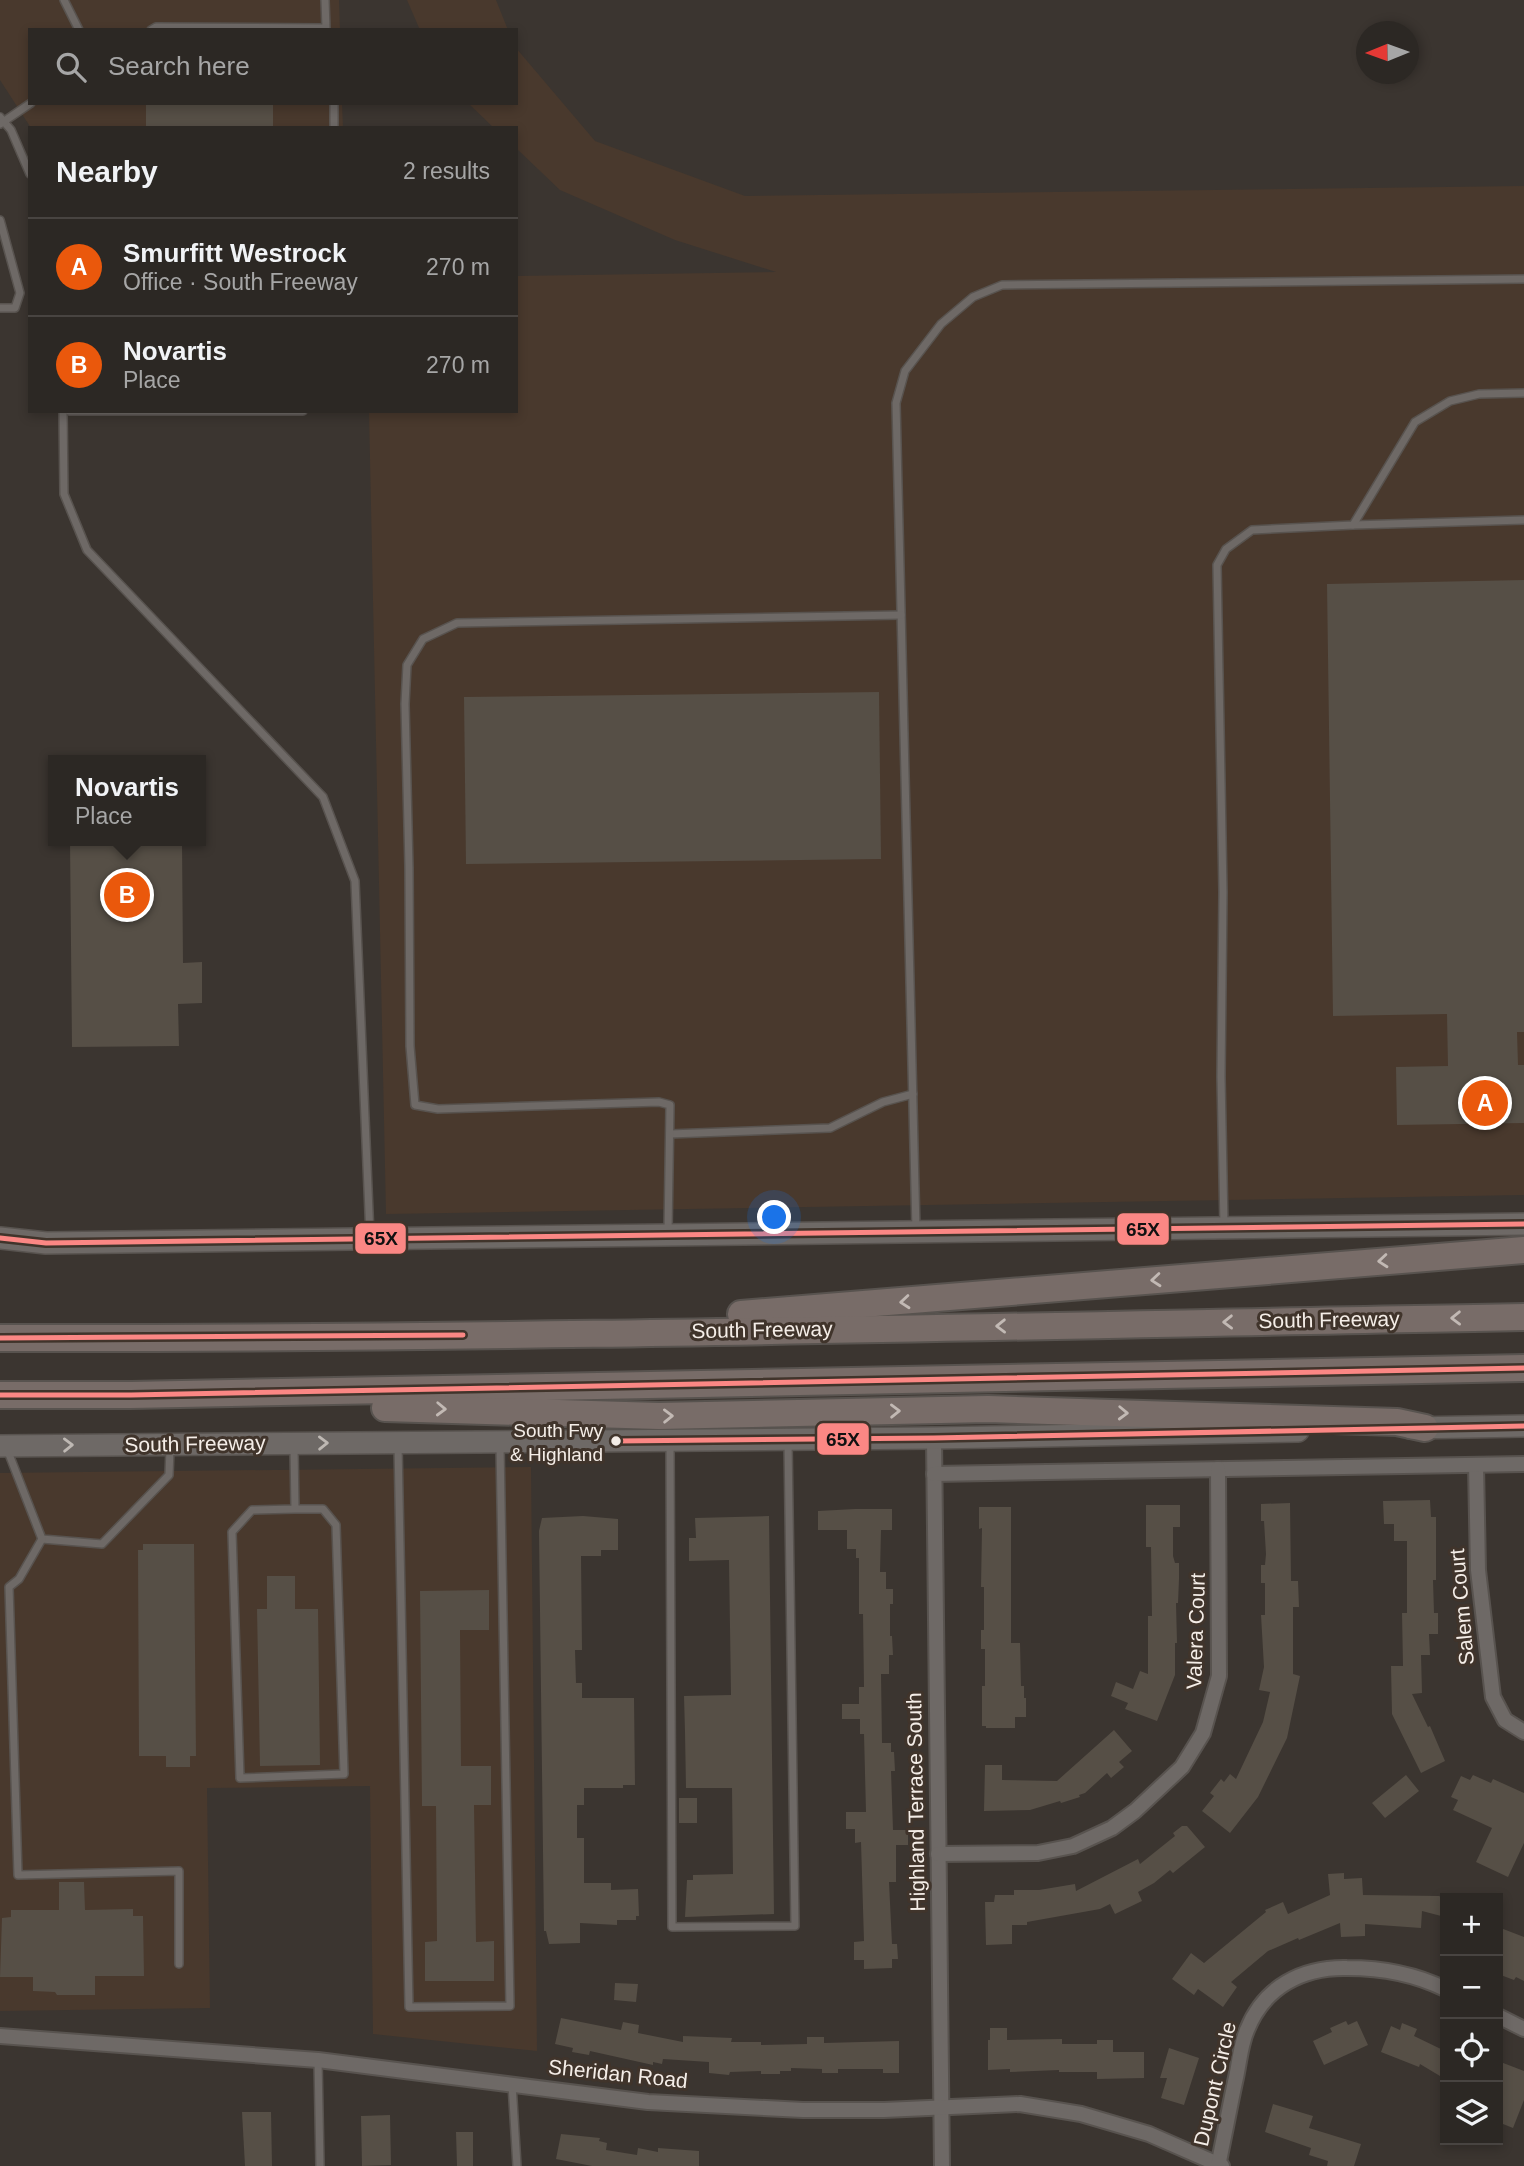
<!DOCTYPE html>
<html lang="en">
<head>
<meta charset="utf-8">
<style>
	:root { --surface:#2c2824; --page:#383431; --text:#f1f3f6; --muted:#a6a6a6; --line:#484441; --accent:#ea580c }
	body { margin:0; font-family:Helvetica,sans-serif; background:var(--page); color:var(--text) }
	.controls { position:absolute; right:21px; bottom:21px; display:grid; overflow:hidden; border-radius:0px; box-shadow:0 4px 10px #0003 }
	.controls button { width:63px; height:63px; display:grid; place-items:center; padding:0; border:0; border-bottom:2px solid var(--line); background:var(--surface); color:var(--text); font:35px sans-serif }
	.compass { position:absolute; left:1356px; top:21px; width:63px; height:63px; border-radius:50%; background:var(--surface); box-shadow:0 4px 10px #0003; rotate:269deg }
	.you { position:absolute; left:775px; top:1218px; width:24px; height:24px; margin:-18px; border:5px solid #fff; border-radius:50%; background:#1a73e8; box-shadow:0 0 0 10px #1a73e833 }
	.badge { display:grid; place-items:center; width:46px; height:46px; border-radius:50%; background:var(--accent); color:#fff; font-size:23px; font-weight:700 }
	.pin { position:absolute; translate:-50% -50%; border:4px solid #fff; box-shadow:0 2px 7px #0006 }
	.popup { position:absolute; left:48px; top:755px; width:158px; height:91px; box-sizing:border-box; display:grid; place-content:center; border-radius:0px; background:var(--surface); filter:drop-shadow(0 2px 5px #0005); font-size:23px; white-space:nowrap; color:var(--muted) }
	.popup b { font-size:26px; color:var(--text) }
	.popup::after { content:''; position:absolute; left:50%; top:100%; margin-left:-14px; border:14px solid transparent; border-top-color:var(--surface) }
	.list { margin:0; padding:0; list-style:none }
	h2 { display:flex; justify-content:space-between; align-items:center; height:91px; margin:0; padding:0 28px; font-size:30px }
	h2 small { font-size:23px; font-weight:400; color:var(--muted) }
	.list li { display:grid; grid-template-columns:46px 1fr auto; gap:21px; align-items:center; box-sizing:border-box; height:98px; padding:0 28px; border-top:2px solid var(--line) }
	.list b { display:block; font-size:26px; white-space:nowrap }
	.list p { margin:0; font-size:23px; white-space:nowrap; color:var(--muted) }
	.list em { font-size:23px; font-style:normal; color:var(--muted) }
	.icon { flex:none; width:38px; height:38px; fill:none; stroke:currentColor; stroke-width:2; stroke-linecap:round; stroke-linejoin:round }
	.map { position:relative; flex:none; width:1524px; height:2166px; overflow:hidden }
	.search { position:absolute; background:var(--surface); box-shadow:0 4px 10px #0003; left:28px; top:28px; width:490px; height:77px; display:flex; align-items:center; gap:18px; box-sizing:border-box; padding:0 24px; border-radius:0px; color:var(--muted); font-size:26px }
	.panel { position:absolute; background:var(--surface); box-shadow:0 4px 10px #0003; left:28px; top:126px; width:490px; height:287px; border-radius:0px }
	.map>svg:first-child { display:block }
	.built { fill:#49392d }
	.building { fill:#564f46 }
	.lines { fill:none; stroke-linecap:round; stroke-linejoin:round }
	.lane-casing { stroke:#58534f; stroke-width:10 }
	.street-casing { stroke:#58534f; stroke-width:18 }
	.secondary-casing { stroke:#58534f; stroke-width:24 }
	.highway-casing { stroke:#58534f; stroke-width:30 }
	.lane { stroke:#6e6966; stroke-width:7 }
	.street { stroke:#6e6966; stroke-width:14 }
	.secondary { stroke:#6e6966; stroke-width:21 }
	.highway { stroke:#786c68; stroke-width:26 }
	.bus-1-casing { stroke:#40342b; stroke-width:10 }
	.bus-1 { stroke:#fb8784; stroke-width:5 }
	.oneway { stroke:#c2b9b4 }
	.oneway2 { stroke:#beb8b3 }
	.bus-dot { fill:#f4ede7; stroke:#40342b; stroke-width:2.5 }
	.labels { text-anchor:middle; stroke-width:6; stroke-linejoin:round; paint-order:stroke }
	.bus-label { font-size:19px; fill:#f4ede7; stroke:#40342b; text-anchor:end }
	.street-label { font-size:21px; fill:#f4ede7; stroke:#40342b }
	.line-badge { stroke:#40342b; stroke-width:2.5 }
	.pale-badge-label { font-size:19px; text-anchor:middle; font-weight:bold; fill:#111 }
</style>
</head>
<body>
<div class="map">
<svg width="1524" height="2166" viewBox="0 0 1524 2166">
	<rect width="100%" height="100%" fill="#3b3530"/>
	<g class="built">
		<path d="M0,0H339L340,30H30V103H342L343,128H31L0,80Z"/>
		<path d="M407,0H496L508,30H420Z"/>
		<path d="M516,48L595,141L745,196L1524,186V1195L386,1214L369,411H516V276L776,272L675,240L560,190L516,148V128H494L468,103H516Z"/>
		<path d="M531,1467L537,2051L373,2034L370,1786L207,1788L210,2008L0,2011V1473Z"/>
	</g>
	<g class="building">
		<rect x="146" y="103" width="127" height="25"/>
		<path d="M1524,580V1032H1517L1518,1065H1524V1123L1397,1125L1396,1067L1448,1066L1447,1014L1333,1016L1327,584Z"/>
		<path d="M879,692L881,859L466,864L464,697Z"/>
		<path d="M70,841H182L183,963L202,962V1003L178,1004L179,1046L72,1047Z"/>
		<path d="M1430,1500L1431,1517H1436V1580H1433L1434,1613H1438V1634H1429L1430,1655H1421L1422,1693L1412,1694L1428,1727L1430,1726L1445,1761L1421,1773L1392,1714L1391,1666H1403L1402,1613H1407V1541H1394V1524H1384L1383,1501Z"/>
		<path d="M1290,1503L1291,1581H1298L1299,1607H1293V1674L1300,1676L1287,1738L1258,1797L1230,1833L1202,1811L1214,1796L1210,1793L1221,1779L1224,1782L1230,1774L1236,1779L1263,1722L1270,1692L1259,1690L1264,1667L1261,1615H1265V1583H1261V1565H1265L1266,1554L1264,1521H1261V1504Z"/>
		<path d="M1146,1505H1180V1527H1173V1556L1175,1563H1179V1579L1178,1603H1176L1177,1643H1175V1675L1157,1721L1125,1709L1128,1703L1111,1696L1116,1682L1133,1689L1140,1671L1148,1674V1616H1152L1151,1547H1146Z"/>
		<path d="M979,1507H1011V1643H1020L1021,1686H1024V1698H1026V1717H1015V1728H986V1726H982V1686H985V1649H981V1630H984V1587H981L982,1528L979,1529Z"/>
		<path d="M855,1509H892V1530H881L880,1572H886V1589H893V1604H890V1636H892L893,1655H889V1674H881L882,1743H891V1752H894L895,1771H891L893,1830H908V1845H896V1882H889L892,1944H897L898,1959H892V1968L864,1969V1960H854V1942L864,1941L861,1842L855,1843V1829H846V1812H866L864,1734H860V1719H842V1704H859V1687H864L863,1614H859V1558H856V1549H847V1530H818V1511Z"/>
		<path d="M583,1516L618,1519V1550H601V1556H581L582,1650H575L576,1683H582V1698H634L635,1785H623V1788H584V1805H577V1838H584V1883H611V1890L638,1889L639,1916H636V1920H617V1925L580,1923V1943L549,1944L546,1931H544L539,1531L542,1518Z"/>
		<path d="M769,1516L774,1914L685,1917L687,1880H693V1875L733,1874L732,1788H686L685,1732L684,1696L731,1695L729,1560L689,1561V1538H696L695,1518Z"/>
		<path d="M143,1544H194L196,1756H190V1767H166V1756H139L138,1550H143Z"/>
		<path d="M267,1576H295V1609H318L320,1765L260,1766L257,1609H267Z"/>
		<path d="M489,1590V1630H460L461,1766H491V1805H474L476,1942L494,1941V1981H425V1942L437,1941L436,1806H422L420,1591Z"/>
		<path d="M1114,1730L1132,1751L1119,1762L1124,1767L1111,1778L1107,1773L1085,1793L1079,1795L1080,1797L1061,1803L1060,1801L1030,1810L984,1811L985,1765H1002V1780L1057,1781Z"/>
		<path d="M1406,1775L1419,1791L1385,1818L1372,1803Z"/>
		<path d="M1473,1775L1491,1783L1493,1779L1524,1793V1843L1508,1877L1476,1862L1492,1828L1453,1810L1458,1800L1451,1797L1461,1776L1470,1780Z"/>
		<rect x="679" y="1798" width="18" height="25"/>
		<path d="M1182,1826H1187L1205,1847L1173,1873L1170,1870L1154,1883L1138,1892L1142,1901L1115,1914L1110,1904L1100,1909L1027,1922V1925H1012V1944L986,1945L985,1902H994L995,1895H1014V1890H1039L1075,1884L1076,1891L1138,1859L1140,1864L1175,1836L1173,1833Z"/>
		<path d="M1344,1873V1879L1362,1878L1363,1895L1439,1896L1445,1899V1917L1422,1911L1421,1928L1365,1924V1936L1341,1937L1340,1923L1299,1940L1298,1938L1268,1951L1231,1982L1237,1987L1223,2007L1198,1989L1194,1995L1172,1979L1191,1953L1204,1963L1266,1912L1265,1910L1283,1902L1288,1914L1330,1895L1328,1874Z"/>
		<path d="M59,1882H84L85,1910L133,1909V1916H143L144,1976H95V1995H57L55,1992L33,1991V1977H0L2,1918L11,1917V1910H59Z"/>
		<path d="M1498,1927L1524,1937V1981L1516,1977L1514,1980L1498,1974Z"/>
		<path d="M615,1983L638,1984L636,2002L614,2000Z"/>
		<path d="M561,2018L621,2030L623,2022L639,2025L638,2033L683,2042V2036L732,2038L731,2042H761V2045L807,2044V2037H824V2043L899,2041V2073H883V2069H838V2073H822V2069L791,2068V2071H780V2074H761V2071L730,2072L729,2075L709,2073V2062L663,2059L662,2064L653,2062V2065L590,2051L589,2055L572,2052L573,2048L555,2044Z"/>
		<path d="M1346,2021L1348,2025L1357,2021L1368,2045L1324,2065L1313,2041L1332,2032L1330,2028Z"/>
		<path d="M1402,2023L1417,2029L1414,2036L1445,2051V2079L1420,2064L1419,2067L1381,2052L1391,2026L1400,2030Z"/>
		<path d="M990,2028H1007V2040L1062,2039V2044H1097V2040H1113V2052H1144V2078L1097,2079V2072H1059V2070L1010,2072V2069L988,2070V2040H990Z"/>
		<path d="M1169,2048L1199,2058L1184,2105L1161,2098L1167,2078H1160Z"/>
		<path d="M1498,2061L1524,2071V2100L1513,2128L1498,2122Z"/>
		<path d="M1273,2104L1313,2116L1309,2128L1361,2144L1354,2166H1327L1328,2161L1309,2155L1311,2148L1265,2132Z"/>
		<path d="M242,2112H271L272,2166H245Z"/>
		<path d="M390,2115L391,2165L362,2166L361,2116Z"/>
		<path d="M456,2132H473V2166H457Z"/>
		<path d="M561,2134L600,2138L599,2141L607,2143L606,2150L637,2155L638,2148L658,2152V2148L699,2151V2166H592L556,2159Z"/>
	</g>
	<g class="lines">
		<defs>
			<g id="lane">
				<path d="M64,0L79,30"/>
				<path d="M151,30L156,27L326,28L325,0"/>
				<path d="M334,103V128"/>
				<path d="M0,117L11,130L30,174"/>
				<path d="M0,124L31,103"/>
				<path d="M0,220L20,293L15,308H0"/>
				<path d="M63,411L64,494L87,550L323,797L355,881L370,1236"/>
				<path d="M69,411H303"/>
				<path d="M1353,525L1524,520"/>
				<path d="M670,1134L830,1128L883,1102L913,1094"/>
				<path d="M1224,1226L1221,1077L1223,892L1217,565L1226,549L1252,530L1353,525L1415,422L1450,401L1479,394L1524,393"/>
				<path d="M916,1230L896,403L905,371L941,324L973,297L1002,285L1524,279"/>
				<path d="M668,1232L670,1105L659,1102L438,1109L415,1105L410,1046L409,867L405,704L407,665L423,639L457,623L901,615"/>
				<path d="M670,1441L672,1927L795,1926L788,1442"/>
				<path d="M398,1445L409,2007L510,2006L500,1446"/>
				<path d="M294,1448L295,1509L252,1510L232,1532L240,1778L344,1774L336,1525L323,1509H295"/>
				<path d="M7,1449L42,1539L102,1544L169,1475L170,1449"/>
				<path d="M42,1539L19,1579L9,1587L18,1875L179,1871V1964"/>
				<path d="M318,2060L320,2166"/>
				<path d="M512,2084L517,2166"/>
			</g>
			<g id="street">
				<path d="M934,1438L942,2166"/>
				<path d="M1476,1465L1478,1570L1493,1697L1505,1720L1524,1732"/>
				<path d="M934,1474L1524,1464"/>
				<path d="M938,1854L1038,1853L1073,1846L1112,1828L1135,1811L1182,1767L1203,1733L1219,1676L1218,1469"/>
				<path d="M1498,2016L1524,2029"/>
				<path d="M0,2036L318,2060L648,2102L803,2110H884L1020,2104L1081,2114L1149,2134L1222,2166"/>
				<path d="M1218,2166C1224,2138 1229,2110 1235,2082C1239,2066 1240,2046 1247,2030C1264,1987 1302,1967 1347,1968C1381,1968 1415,1974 1445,1989"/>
			</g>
			<g id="secondary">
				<path d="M0,1238L46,1243C539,1239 1031,1228 1524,1224"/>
				<path d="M1411,1428L1524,1426"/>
				<path d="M0,1446L934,1438L1298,1431"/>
			</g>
			<g id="highway">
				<path d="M741,1314L1524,1250"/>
				<path d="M0,1338C508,1339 1016,1326 1524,1317"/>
				<path d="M0,1395H131L1524,1368"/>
				<path d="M385,1408L659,1416L988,1409L1397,1422L1425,1428"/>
			</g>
		</defs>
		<use href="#lane" class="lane-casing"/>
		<use href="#street" class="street-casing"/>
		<use href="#secondary" class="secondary-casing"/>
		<use href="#highway" class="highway-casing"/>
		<use href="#lane" class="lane"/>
		<use href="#street" class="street"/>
		<use href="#secondary" class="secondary"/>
		<use href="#highway" class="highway"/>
		<defs>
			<g id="bus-1">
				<path d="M0,1238L46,1243L1524,1224"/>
				<path d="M0,1338L463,1335"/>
				<path d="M0,1395H131L1524,1368"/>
				<path d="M616,1441L934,1438L1524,1426"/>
			</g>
		</defs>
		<use href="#bus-1" class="bus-1-casing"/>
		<use href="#bus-1" class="bus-1"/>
	</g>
	<defs><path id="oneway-chevron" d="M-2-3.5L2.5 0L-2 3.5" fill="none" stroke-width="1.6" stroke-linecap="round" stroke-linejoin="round" transform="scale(1.75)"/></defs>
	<g class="oneway">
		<use href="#oneway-chevron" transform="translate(1383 1261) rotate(175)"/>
		<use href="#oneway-chevron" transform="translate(1156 1280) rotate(175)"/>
		<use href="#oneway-chevron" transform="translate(905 1302) rotate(175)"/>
		<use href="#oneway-chevron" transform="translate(1456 1318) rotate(179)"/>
		<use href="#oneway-chevron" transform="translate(1228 1322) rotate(179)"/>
		<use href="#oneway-chevron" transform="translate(1001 1326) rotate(179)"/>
		<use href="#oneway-chevron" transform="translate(441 1409) rotate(2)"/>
		<use href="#oneway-chevron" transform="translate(895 1411) rotate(-1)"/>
		<use href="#oneway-chevron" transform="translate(1123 1413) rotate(2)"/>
		<use href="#oneway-chevron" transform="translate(668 1416) rotate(-1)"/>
	</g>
	<g class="oneway2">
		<use href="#oneway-chevron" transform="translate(323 1443) rotate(-1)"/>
		<use href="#oneway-chevron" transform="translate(68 1445) rotate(-1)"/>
	</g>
	<circle class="bus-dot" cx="616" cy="1441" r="6"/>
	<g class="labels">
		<g class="bus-label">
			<text x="603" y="1437">South Fwy<tspan x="603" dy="24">&amp; Highland</tspan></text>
		</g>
		<g class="street-label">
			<text transform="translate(1329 1320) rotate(-1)" y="7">South Freeway</text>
			<text transform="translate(762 1330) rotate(-1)" y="7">South Freeway</text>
			<text transform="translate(195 1444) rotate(-1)" y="7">South Freeway</text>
			<text transform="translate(1462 1607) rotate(-95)" y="7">Salem Court</text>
			<text transform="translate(1196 1631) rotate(-88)" y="7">Valera Court</text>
			<text transform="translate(916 1802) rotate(-91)" y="7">Highland Terrace South</text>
			<text transform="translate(618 2074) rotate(6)" y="7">Sheridan Road</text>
			<text transform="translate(1215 2084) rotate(-77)" y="7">Dupont Circle</text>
		</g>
	</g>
	<g class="line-badge">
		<rect x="1116" y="1212" width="54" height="34" rx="7" fill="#fb8784"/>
		<rect x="354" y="1222" width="53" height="33" rx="7" fill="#fb8784"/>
		<rect x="816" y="1422" width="54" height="34" rx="7" fill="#fb8784"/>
	</g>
	<g class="pale-badge-label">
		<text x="1143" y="1236">65X</text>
		<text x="381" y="1245">65X</text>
		<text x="843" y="1446">65X</text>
	</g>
</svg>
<div class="controls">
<button>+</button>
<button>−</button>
<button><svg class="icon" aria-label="locate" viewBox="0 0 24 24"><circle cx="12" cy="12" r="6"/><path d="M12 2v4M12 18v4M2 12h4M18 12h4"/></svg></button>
<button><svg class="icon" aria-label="layers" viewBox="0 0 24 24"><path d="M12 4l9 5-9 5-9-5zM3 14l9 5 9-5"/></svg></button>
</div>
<svg class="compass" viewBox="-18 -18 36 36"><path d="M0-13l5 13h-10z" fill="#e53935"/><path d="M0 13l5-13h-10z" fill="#a6a6a6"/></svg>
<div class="you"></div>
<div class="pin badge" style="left:1485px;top:1103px">A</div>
<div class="pin badge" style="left:127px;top:895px">B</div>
<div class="popup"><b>Novartis</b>Place</div>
<div class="search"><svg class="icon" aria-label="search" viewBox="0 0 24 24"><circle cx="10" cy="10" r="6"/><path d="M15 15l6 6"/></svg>Search here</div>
<section class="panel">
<h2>Nearby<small>2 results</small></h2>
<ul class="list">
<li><span class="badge">A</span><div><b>Smurfitt Westrock</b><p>Office · South Freeway</p></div><em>270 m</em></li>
<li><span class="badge">B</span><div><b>Novartis</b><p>Place</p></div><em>270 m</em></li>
</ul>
</section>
</div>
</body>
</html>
